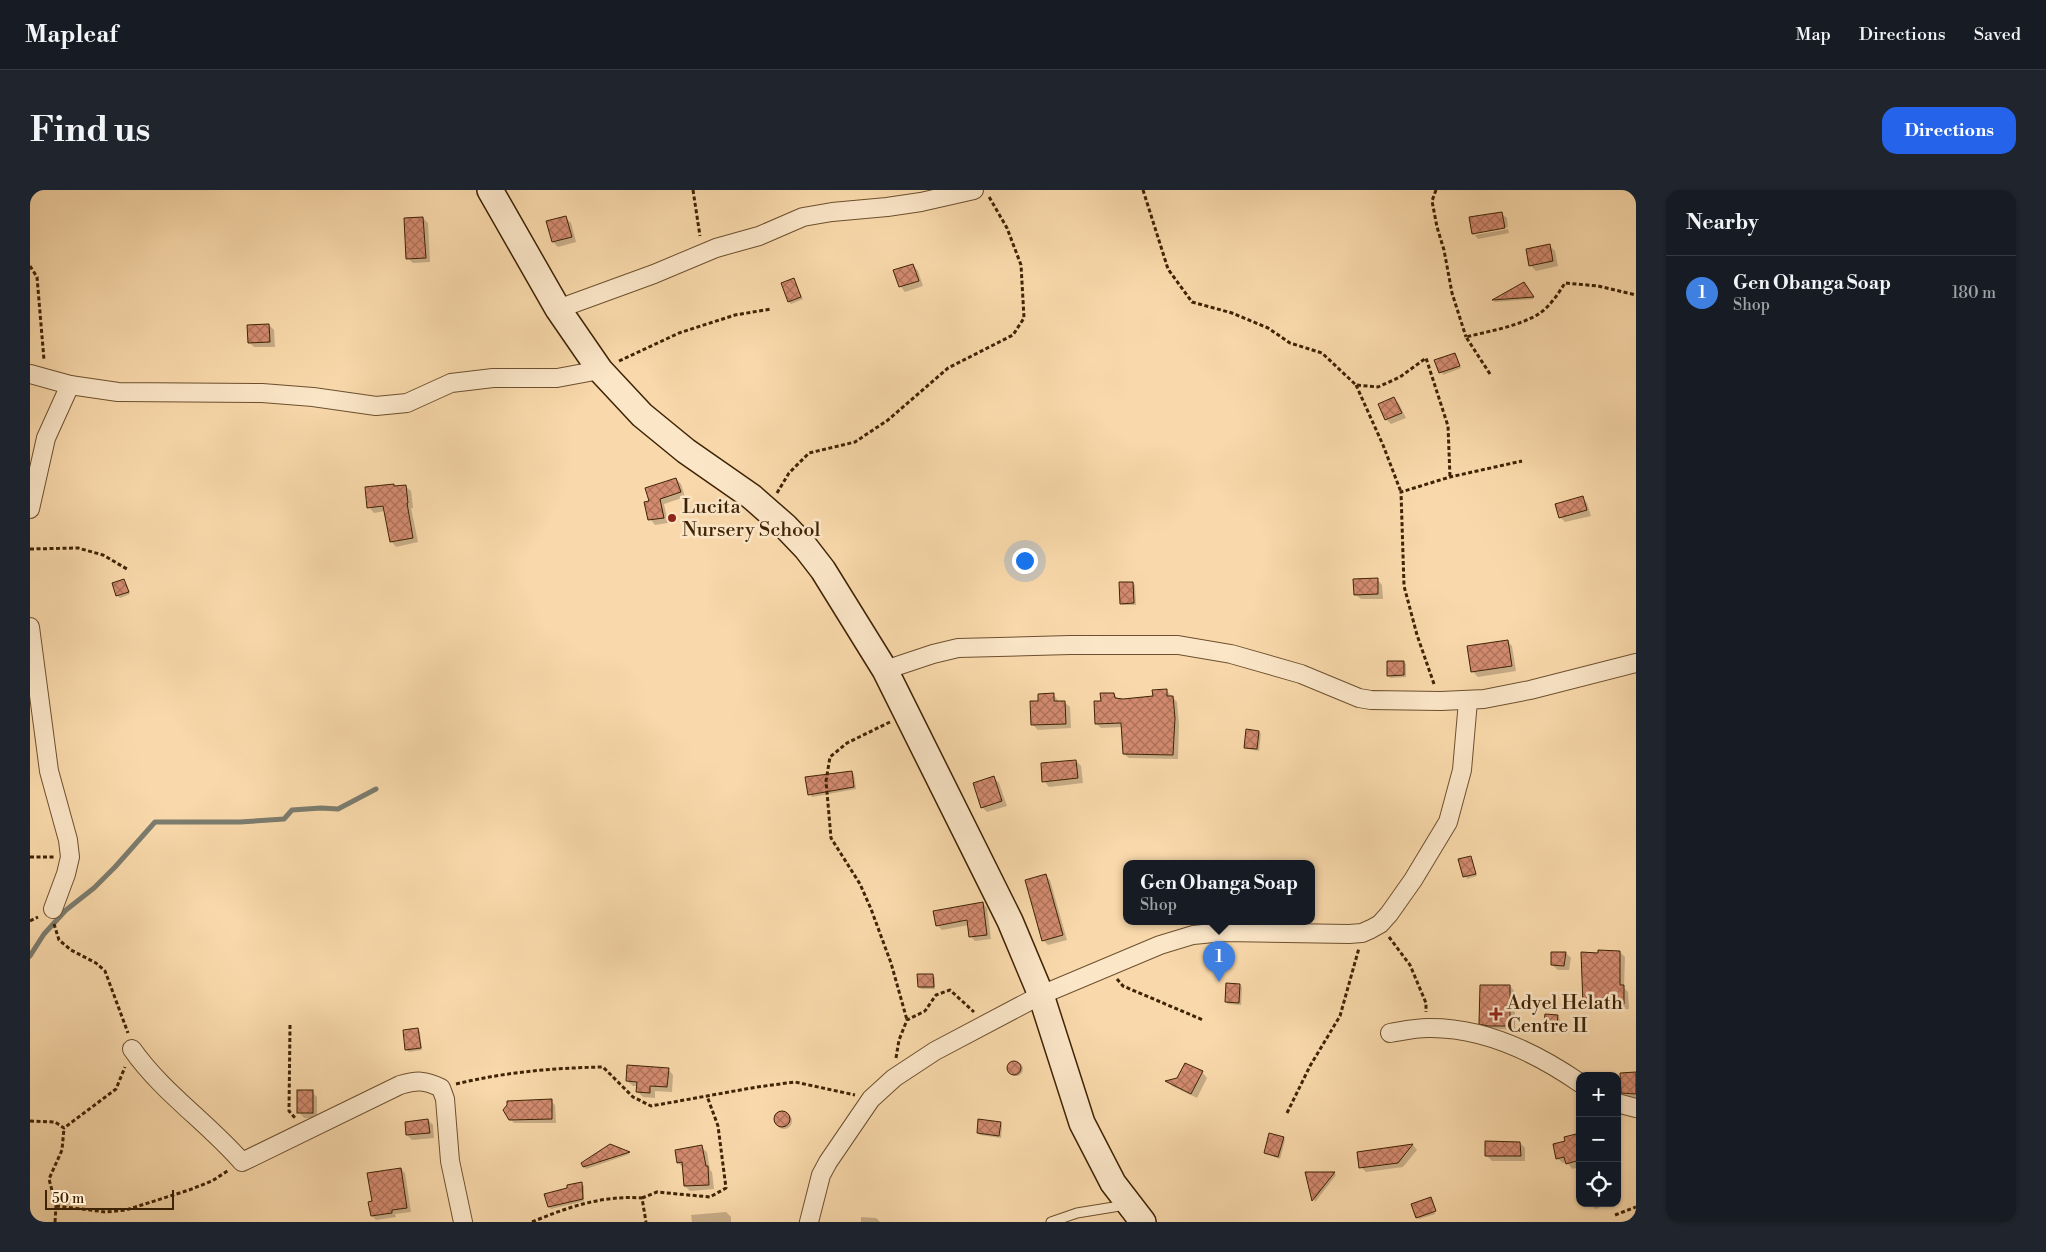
<!DOCTYPE html>
<html lang="en">
<head>
<meta charset="utf-8">
<style>
	:root { --surface:#171b24; --page:#20242c; --text:#f1f3f6; --muted:#9ea1a6; --line:#363941; --accent:#2563eb }
	body { margin:0; font-family:"Libre Bodoni",serif; background:var(--page); color:var(--text) }
	.controls { position:absolute; right:15px; bottom:15px; display:grid; overflow:hidden; border-radius:10px; box-shadow:0 1px 4px #0004 }
	.controls button { width:45px; height:45px; display:grid; place-items:center; padding:0; border:0; border-bottom:1px solid var(--line); background:var(--surface); color:var(--text); font:25px sans-serif }
	.scale { position:absolute; left:15px; bottom:12px; width:129px; box-sizing:border-box; padding-left:5px; border:2px solid #3e2304; border-top:0; font-size:14px; line-height:18px; white-space:nowrap; color:#3e2304; -webkit-text-stroke:4px #fbe6c8; paint-order:stroke }
	.you { position:absolute; left:994px; top:370px; width:18px; height:18px; margin:-12px; border:4px solid #fff; border-radius:50%; background:#1a73e8; box-shadow:0 0 0 8px #1a73e833 }
	.badge { display:grid; place-items:center; width:32px; height:32px; border-radius:50%; background:var(--accent); color:#fff; font-size:16px; font-weight:700 }
	.pin { position:absolute; translate:-50% -41px; filter:drop-shadow(0 1px 2px #0008) }
	.pin::after { content:''; position:absolute; top:26px; width:18px; height:15px; background:inherit; clip-path:polygon(0 0,100% 0,50% 100%) }
	.popup { position:absolute; left:1093px; top:670px; width:192px; height:65px; box-sizing:border-box; display:grid; place-content:center; border-radius:10px; background:var(--surface); filter:drop-shadow(0 1px 4px #0005); font-size:16px; white-space:nowrap; color:var(--muted) }
	.popup b { font-size:19px; color:var(--text) }
	.popup::after { content:''; position:absolute; left:50%; top:100%; margin-left:-10px; border:10px solid transparent; border-top-color:var(--surface) }
	.list { margin:0; padding:0; list-style:none }
	h2 { display:flex; justify-content:space-between; align-items:center; height:65px; margin:0; padding:0 20px; font-size:21px }
	h2 small { font-size:16px; font-weight:400; color:var(--muted) }
	.list li { display:grid; grid-template-columns:32px 1fr auto; gap:15px; align-items:center; box-sizing:border-box; height:75px; padding:0 20px; border-top:1px solid var(--line) }
	.list b { display:block; font-size:19px; white-space:nowrap }
	.list p { margin:0; font-size:16px; white-space:nowrap; color:var(--muted) }
	.list em { font-size:16px; font-style:normal; color:var(--muted) }
	.icon { flex:none; width:28px; height:28px; fill:none; stroke:currentColor; stroke-width:2; stroke-linecap:round; stroke-linejoin:round }
	.map { position:relative; flex:none; width:1606px; height:1032px; overflow:hidden; border-radius:15px }
	header { display:flex; align-items:center; gap:30px; box-sizing:border-box; height:70px; padding:0 25px; background:var(--surface); border-bottom:1px solid var(--line) }
	header strong { font-size:24px }
	nav { display:flex; gap:28px; margin-inline-start:auto; font-size:18px }
	.intro { display:flex; align-items:center; justify-content:space-between; box-sizing:border-box; height:120px; padding:0 30px }
	h1 { margin:0; font-size:35px }
	.button { padding:12px 22px; border-radius:15px; background:var(--accent); color:#fff; font-size:18px; font-weight:700 }
	main { display:flex; gap:30px; padding:0 30px }
	aside { flex:1; background:var(--surface); border-radius:15px; box-shadow:0 1px 4px #0004 }
	.map>svg:first-child { display:block }
	.shadow { fill:#0003 }
	.lines { fill:none; stroke-linecap:round; stroke-linejoin:round }
	.stream { stroke:#7b7c6f; stroke-width:5 }
	.building { fill:url(#building-cross-hatch); stroke:#3e2304 }
	.lane-casing { stroke:#6d502e; stroke-width:11 }
	.street-casing { stroke:#6d502e; stroke-width:20 }
	.secondary-casing { stroke:#3e2304; stroke-width:28 }
	.path { stroke:#3e2304; stroke-width:3; stroke-dasharray:4 2.5; stroke-linecap:butt }
	.lane { stroke:#fbe6c8; stroke-width:9 }
	.street { stroke:#fbe6c8; stroke-width:18 }
	.secondary { stroke:#fbe6c8; stroke-width:25 }
	.poi-dot { fill:#8f2418; stroke:#fbe6c8; stroke-width:2 }
	.labels { text-anchor:middle; stroke-width:5; stroke-linejoin:round; paint-order:stroke }
	.poi-label { font-size:20px; fill:#3e2304; stroke:#fbe6c8; text-anchor:start }
</style>
</head>
<body>
<header>
<strong>Mapleaf</strong>
<nav><a>Map</a><a>Directions</a><a>Saved</a></nav>
</header>
<div class="intro"><h1>Find us</h1><a class="button">Directions</a></div>
<main>
<div class="map">
<svg width="1606" height="1032" viewBox="0 0 1606 1032">
	<defs>
		<pattern id="building-cross-hatch" width="8" height="8" patternUnits="userSpaceOnUse" patternTransform="scale(1.25)"><rect width="8" height="8" fill="#d38b70"/><path d="M0 0l8 8M0 8l8-8" fill="none" stroke="#ad715a"/></pattern>
	</defs>
	<rect width="100%" height="100%" fill="#f9d9ab"/>
	<filter id="stains"><feTurbulence type="fractalNoise" baseFrequency=".004" numOctaves="4"/><feColorMatrix values="0 0 0 0 .2 0 0 0 0 .09 0 0 0 0 .02 0 0 0 .5 -.17"/></filter>
	<radialGradient id="worn" r=".72"><stop offset=".6" stop-color="#630" stop-opacity="0"/><stop offset="1" stop-color="#630" stop-opacity=".3"/></radialGradient>
	<g class="shadow">
		<path d="M1471,23L1477,28L1478,37L1445,42V45L1478,39L1479,43L1448,49L1443,43Z"/>
		<path d="M393,28L398,33L400,72L383,73L378,68Z"/>
		<path d="M536,28L541,33L546,52L528,57L523,52Z"/>
		<path d="M1520,56L1525,61L1528,76L1506,81L1500,75Z"/>
		<path d="M883,75L888,81L893,96L875,102L870,96Z"/>
		<path d="M764,90L773,109L761,114L759,111Z"/>
		<path d="M1494,93L1504,109L1465,112L1464,110Z"/>
		<path d="M239,135L244,140L245,157H224L219,152Z"/>
		<path d="M1424,164L1431,178L1413,185L1406,171Z"/>
		<path d="M1364,208L1369,214L1376,228L1361,234L1356,229Z"/>
		<path d="M646,289L651,294L655,307L634,314L638,333L625,335L620,329L621,312Z"/>
		<path d="M364,295L366,297L375,296L381,301L383,318H381L388,352L366,357L361,351L355,321L344,323L339,317Z"/>
		<path d="M1552,308L1557,313L1561,326L1535,332L1530,327Z"/>
		<path d="M1347,389L1352,395L1353,409H1331L1325,404Z"/>
		<path d="M94,391L100,404L90,408L87,405Z"/>
		<path d="M1103,393L1105,395L1106,415H1093L1091,413Z"/>
		<path d="M1477,451L1482,456L1486,481L1448,487L1443,482L1438,457Z"/>
		<path d="M1373,472L1376,474V487L1361,488L1358,486Z"/>
		<path d="M1136,500L1147,512L1149,534L1148,569L1099,568L1094,564L1093,537L1071,538L1066,533L1072,512L1084,504L1089,510L1124,507Z"/>
		<path d="M1023,504L1029,512H1034L1040,517L1041,538L1008,540L1003,535L1010,512Z"/>
		<path d="M1229,542L1231,544L1229,561L1218,559L1216,557Z"/>
		<path d="M1046,571L1051,576L1053,593L1019,597L1014,591Z"/>
		<path d="M821,582L824,584L826,599L782,607L780,604Z"/>
		<path d="M963,587L969,593L977,616L957,622L952,617Z"/>
		<path d="M1441,667L1447,686L1437,689L1430,670Z"/>
		<path d="M1016,686L1020,690L1037,750L1018,755L1013,750Z"/>
		<path d="M953,713L957,718L961,749L945,751L941,747L939,735L912,740L907,735Z"/>
		<path d="M1180,731H1204V732L1184,735Z"/>
		<path d="M1590,762L1595,767L1594,798L1598,802L1599,819L1560,820L1554,815L1569,764Z"/>
		<path d="M1536,763L1541,768L1539,780H1528L1522,775Z"/>
		<path d="M903,785L905,788V799H891L889,797Z"/>
		<path d="M1210,795L1212,797L1211,815L1198,814L1196,812Z"/>
		<path d="M1480,796L1485,802V840L1456,838L1451,833Z"/>
		<path d="M1527,826L1530,829L1527,845L1516,843L1514,841Z"/>
		<path d="M388,839L390,842L392,860L379,862L376,860Z"/>
		<circle cx="986" cy="879" r="7"/>
		<path d="M638,879L643,885L642,902L625,901V908L613,907L608,902V896H603L597,891Z"/>
		<path d="M1172,882L1177,888L1167,908L1142,896L1138,892Z"/>
		<path d="M1606,883V908H1597L1592,903Z"/>
		<path d="M282,902L287,907V928H274L269,922Z"/>
		<path d="M521,911L525,915L526,933H484L480,929Z"/>
		<circle cx="754" cy="931" r="8"/>
		<path d="M398,930L403,935L404,948L382,950L377,945Z"/>
		<path d="M970,933L972,935L971,948L950,945L948,943Z"/>
		<path d="M1550,946V977L1542,979L1537,972L1533,973L1527,968Z"/>
		<path d="M1253,948L1255,950L1250,969L1235,963Z"/>
		<path d="M1490,953L1495,958V971H1462L1457,966Z"/>
		<path d="M580,955L600,964L556,979L554,977Z"/>
		<path d="M1383,955L1387,960L1373,977L1336,982L1331,977L1329,963Z"/>
		<path d="M671,957L677,962L680,980L682,982L684,999L660,1001L655,996L654,978L648,973Z"/>
		<path d="M371,979L375,983L381,1022L365,1024L366,1027L346,1030L342,1026L343,1012Z"/>
		<path d="M1276,983H1304L1306,985L1285,1012Z"/>
		<path d="M551,993L554,996V1011L521,1019L519,1017L516,1005Z"/>
		<path d="M1400,1009L1405,1024L1389,1029L1387,1027Z"/>
		<path d="M1584,1013L1565,1019L1559,1013Z"/>
		<path d="M696,1022L701,1027V1032H662L661,1025Z"/>
		<path d="M831,1027L846,1028L850,1032H831Z"/>
	</g>
	<g class="lines">
		<path class="stream" d="M0,766L14,744L36,720L64,698L85,677L125,632H210L254,629L262,620L291,618L308,619L346,599"/>
	</g>
	<g class="building">
		<path d="M1472,22L1475,38L1442,44L1439,27Z"/>
		<path d="M536,26L542,47L522,52L516,31Z"/>
		<path d="M393,27L396,68L376,69L374,28Z"/>
		<path d="M1520,54L1523,71L1499,76L1496,59Z"/>
		<path d="M883,74L889,91L869,97L863,80Z"/>
		<path d="M764,88L771,107L758,112L751,93Z"/>
		<path d="M1494,92L1504,107L1462,110Z"/>
		<path d="M239,134L240,152L218,153L217,135Z"/>
		<path d="M1425,163L1430,176L1409,183L1404,170Z"/>
		<path d="M1364,207L1372,223L1355,230L1348,214Z"/>
		<path d="M646,288L651,302L630,309L634,328L618,330L614,312L619,311L615,298Z"/>
		<path d="M364,294V296L376,295L378,313H377L383,348L360,352L353,316L337,318L335,297Z"/>
		<path d="M1553,306L1557,320L1529,328L1525,314Z"/>
		<path d="M1348,388V404L1324,405L1323,389Z"/>
		<path d="M94,389L99,402L86,406L82,393Z"/>
		<path d="M1089,392H1103L1104,413L1090,414Z"/>
		<path d="M1478,450L1482,476L1441,482L1437,456Z"/>
		<path d="M1357,471H1374V485L1357,486Z"/>
		<path d="M1137,499V506H1143L1145,528L1143,565L1093,564L1091,533L1065,534L1064,511H1071L1070,503H1084L1085,508L1093,509L1123,506L1122,500Z"/>
		<path d="M1024,503V511H1035L1036,534L1001,535L1000,511H1008V504Z"/>
		<path d="M1216,539L1229,541L1227,559L1214,558Z"/>
		<path d="M1046,570L1048,588L1012,592L1011,573Z"/>
		<path d="M822,581L824,597L778,605L775,587Z"/>
		<path d="M964,586L972,611L951,618L943,593Z"/>
		<path d="M1441,666L1446,684L1433,687L1428,669Z"/>
		<path d="M1016,684L1033,745L1012,751L995,690Z"/>
		<path d="M953,712L957,745L939,747L937,730L906,736L903,721Z"/>
		<path d="M1568,760L1590,761V795H1594V814L1553,815L1551,762L1568,763Z"/>
		<path d="M1521,762H1536L1534,776L1521,775Z"/>
		<path d="M887,784H903L904,797H888Z"/>
		<path d="M1196,793L1210,794L1209,813L1195,812Z"/>
		<path d="M1450,795H1480V836H1458L1449,834Z"/>
		<path d="M1515,824L1528,825L1526,843L1513,841Z"/>
		<path d="M388,838L391,858L375,860L373,840Z"/>
		<circle cx="984" cy="878" r="7"/>
		<path d="M1155,873L1173,881L1161,904L1135,891L1147,888Z"/>
		<path d="M597,875L639,878L637,897L620,896V903L606,902L607,892L596,891Z"/>
		<path d="M1606,882V904L1591,903L1590,883Z"/>
		<rect x="267" y="900" width="16" height="23"/>
		<path d="M522,909V929L479,930L473,920L477,915V911Z"/>
		<circle cx="752" cy="929" r="8"/>
		<path d="M398,929L400,943L376,945L375,932Z"/>
		<path d="M948,929L971,932L969,946L947,943Z"/>
		<path d="M1239,943L1254,947L1248,967L1234,963Z"/>
		<path d="M1550,943V970L1536,974L1534,967L1526,969L1523,954L1535,951L1534,947Z"/>
		<path d="M1455,951L1490,952L1491,966H1455Z"/>
		<path d="M580,954L600,962L553,977L551,973Z"/>
		<path d="M1383,954L1368,973L1329,978L1327,962Z"/>
		<path d="M672,955L676,976H678L679,995L654,996L652,972L647,973L645,960Z"/>
		<path d="M371,978L377,1018L362,1020V1023L341,1026L338,1012L342,1011L337,983Z"/>
		<path d="M1275,982H1305L1282,1011Z"/>
		<path d="M552,992L553,1009L518,1017L514,1004L537,998V995Z"/>
		<path d="M1401,1007L1406,1021L1386,1028L1381,1014Z"/>
	</g>
	<g class="lines">
		<defs>
			<path id="lane" d="M1021,1032L1047,1023L1096,1015"/>
			<g id="street">
				<path d="M528,119L624,84L686,58L729,46L773,27L802,22L857,17L891,12L944,0"/>
				<path d="M0,184L40,195L88,202L232,203L283,207L346,216L377,213L421,193L463,188H527L570,180"/>
				<path d="M0,319L16,248L40,195"/>
				<path d="M0,437L19,581L38,650L40,667L36,684L23,719"/>
				<path d="M855,480L903,464L928,458L1040,455H1148L1201,464L1271,484L1329,508L1341,510L1411,511L1454,509L1500,500L1606,473"/>
				<path d="M1360,843C1372,841 1385,838 1398,838C1453,837 1505,862 1550,893"/>
				<path d="M102,859C132,902 177,932 212,972L370,895C387,890 395,890 411,898L415,909L420,971L433,1032"/>
				<path d="M1587,913L1606,918"/>
				<path d="M779,1032L791,985L798,972L841,909L864,888L905,861L1011,805L1130,755L1163,745L1194,742L1319,744L1332,743L1341,739L1350,734L1359,724L1383,690L1418,632L1432,580L1438,511"/>
			</g>
			<path id="secondary" d="M460,0L528,119L570,180L612,225L656,261L722,307L755,336L776,358L793,380L855,480L980,731L1011,805L1052,933L1083,993L1113,1032"/>
		</defs>
		<use href="#lane" class="lane-casing"/>
		<use href="#street" class="street-casing"/>
		<use href="#secondary" class="secondary-casing"/>
		<g class="path">
			<path d="M663,0L670,46"/>
			<path d="M1113,0L1138,79L1162,112L1202,123L1238,138L1260,153L1292,163L1326,195L1348,197L1370,187L1396,168L1418,236L1420,287"/>
			<path d="M1406,0L1402,11L1407,37L1414,60L1422,103L1436,147"/>
			<path d="M0,76L7,87L14,170"/>
			<path d="M589,171L649,143L705,125L741,119"/>
			<path d="M1460,184L1436,147C1459,141 1486,137 1507,125C1519,118 1528,104 1535,93L1568,96L1606,105"/>
			<path d="M1326,195L1353,255L1371,302"/>
			<path d="M747,303L759,283L779,263L825,252L858,230L918,178L983,145L994,128L991,75L977,38L958,5"/>
			<path d="M0,359L48,358L73,365L97,379"/>
			<path d="M1404,494L1387,445L1374,396L1371,302L1420,287L1492,271"/>
			<path d="M860,532L817,553L800,567L796,591L801,648L830,694L841,719L861,773L877,830"/>
			<path d="M0,667H24"/>
			<path d="M0,731L8,727"/>
			<path d="M24,734L29,750L41,760L66,773L75,781L98,843"/>
			<path d="M1359,747L1380,775L1396,813V822"/>
			<path d="M1087,789L1093,796L1173,830"/>
			<path d="M260,835L259,921L265,928"/>
			<path d="M866,868L869,850L877,830L895,821L906,805L920,800L944,822"/>
			<path d="M426,894C475,882 523,878 573,877L603,907L621,916L727,897L765,892L825,905"/>
			<path d="M1257,923L1280,876L1310,826L1329,758"/>
			<path d="M0,931L25,932L34,938L86,899L95,877"/>
			<path d="M612,1008L627,1002L680,1007L696,998L688,936L677,906"/>
			<path d="M26,1016L76,1022L96,1020L159,1000L182,991L199,980"/>
			<path d="M1585,1025L1606,1017"/>
			<path d="M25,1032L26,1016L19,989L32,960L34,938"/>
			<path d="M502,1032C538,1017 573,1005 612,1008L616,1032"/>
		</g>
		<use href="#lane" class="lane"/>
		<use href="#street" class="street"/>
		<use href="#secondary" class="secondary"/>
	</g>
	<g class="poi-dot">
		<circle cx="642" cy="328" r="5"/>
		<path d="M1463.5 816.5h5v5h5v5h-5v5h-5v-5h-5v-5h5z"/>
	</g>
	<g class="labels">
		<g class="poi-label">
			<text x="652" y="323">Lucita<tspan x="652" dy="23">Nursery School</tspan></text>
			<text x="1477" y="819">Adyel Helath<tspan x="1477" dy="23">Centre II</tspan></text>
		</g>
	</g>
	<rect width="100%" height="100%" filter="url(#stains)"/>
	<rect width="100%" height="100%" fill="url(#worn)"/>
</svg>
<div class="controls">
<button>+</button>
<button>−</button>
<button><svg class="icon" aria-label="locate" viewBox="0 0 24 24"><circle cx="12" cy="12" r="6"/><path d="M12 2v4M12 18v4M2 12h4M18 12h4"/></svg></button>
</div>
<div class="scale">50 m</div>
<div class="you"></div>
<div class="pin badge" style="left:1189px;top:792px;background:#3f7fe0">1</div>
<div class="popup"><b>Gen Obanga Soap</b>Shop</div>
</div>
<aside>
<h2>Nearby<small></small></h2>
<ul class="list">
<li><span class="badge" style="background:#3f7fe0">1</span><div><b>Gen Obanga Soap</b><p>Shop</p></div><em>180 m</em></li>
</ul>
</aside>
</main>
</body>
</html>
